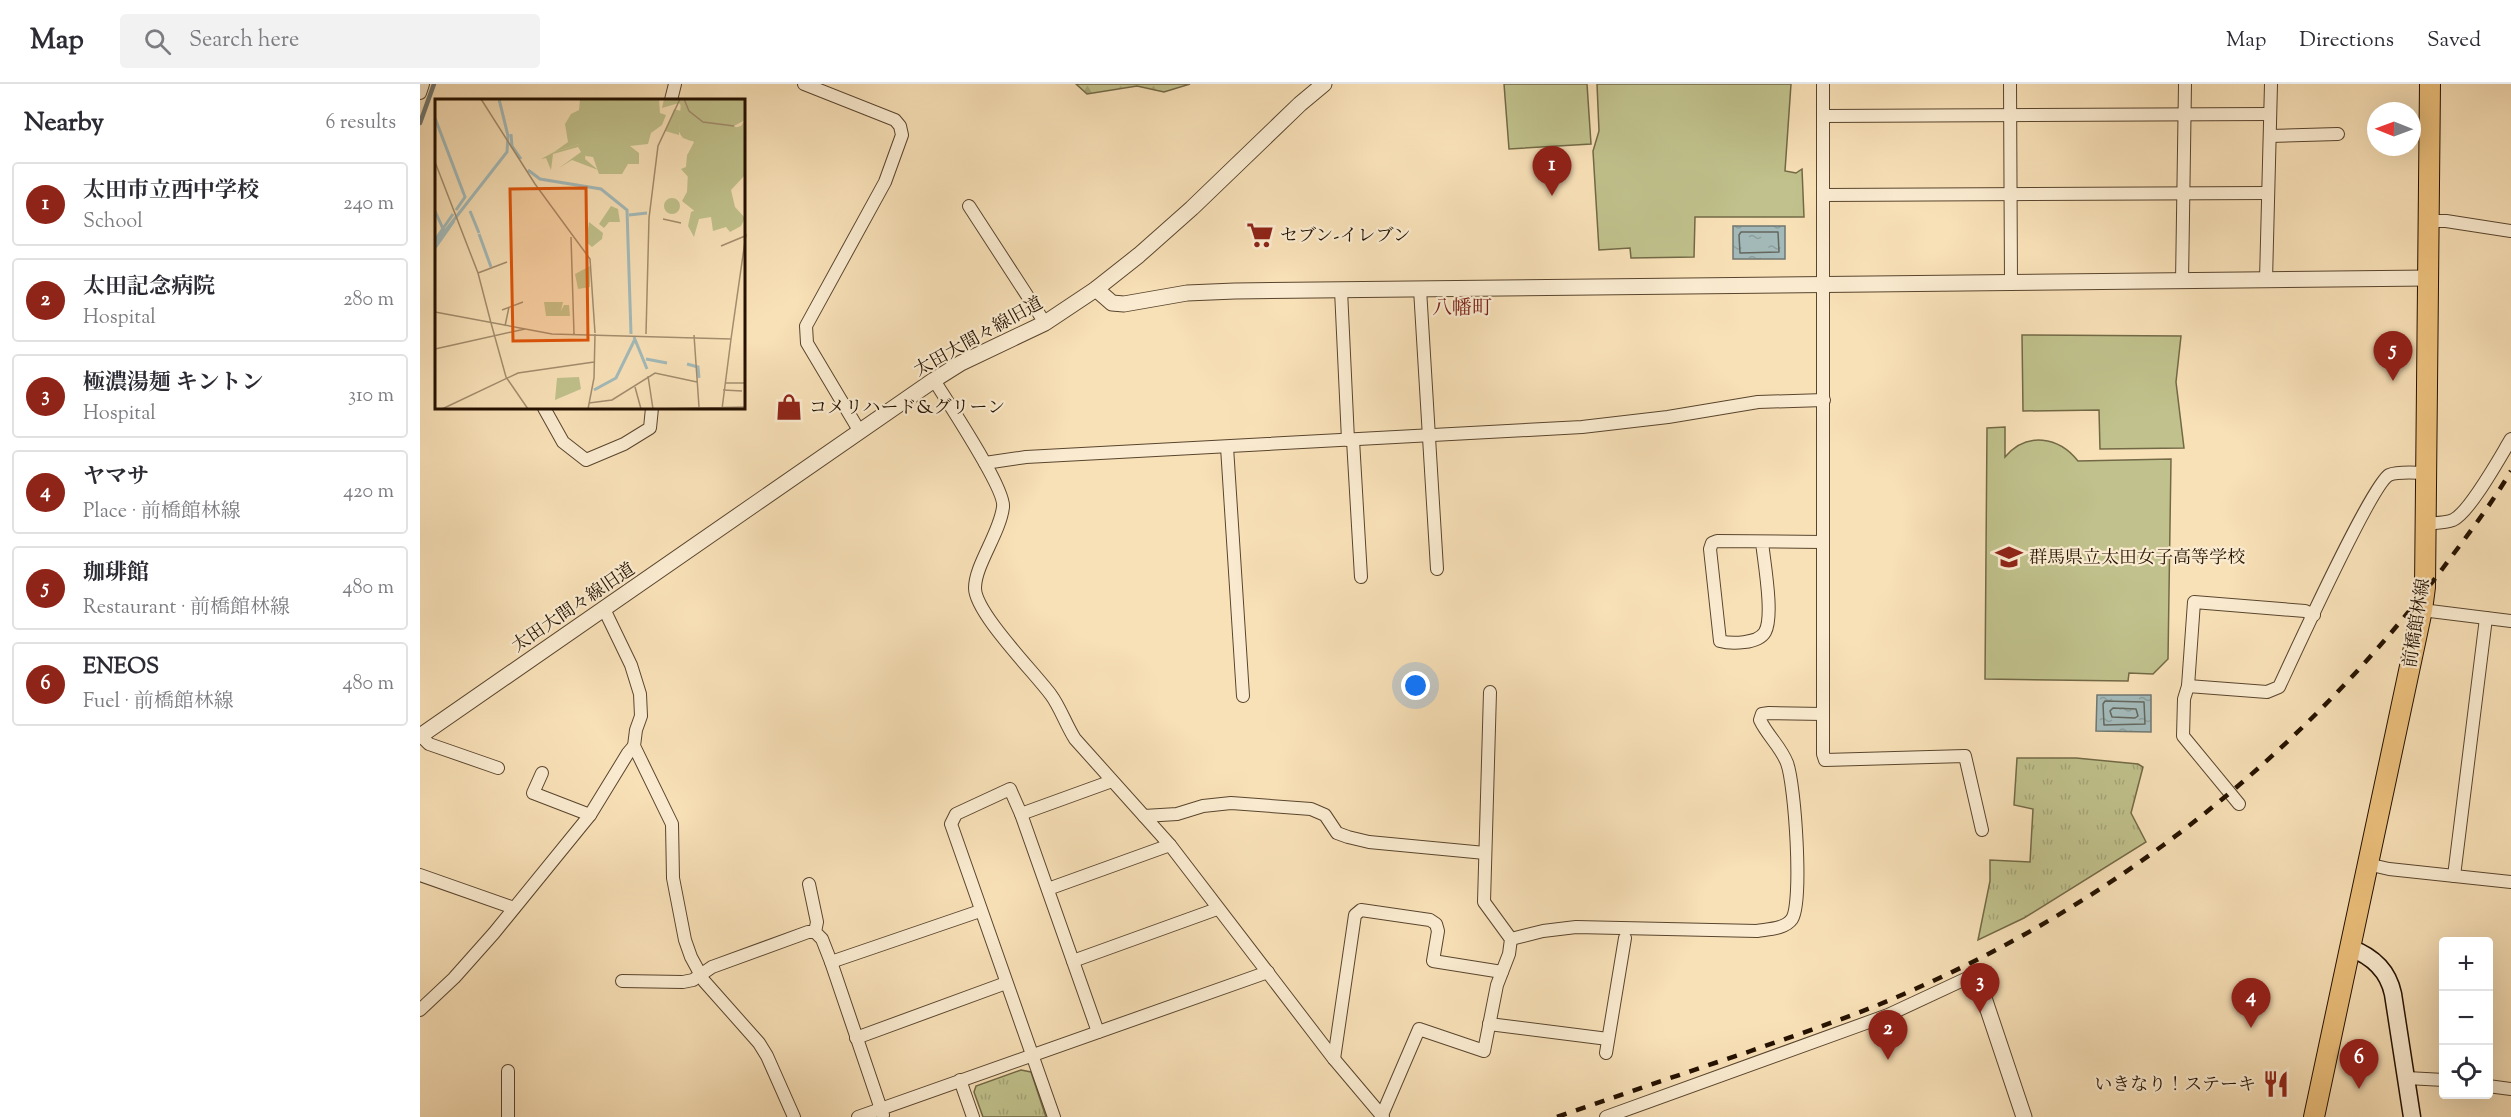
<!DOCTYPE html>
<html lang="en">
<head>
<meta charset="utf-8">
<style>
	:root { --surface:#fff; --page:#f2f2f3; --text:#2b2b33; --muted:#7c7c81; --line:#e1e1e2; --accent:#8f2418 }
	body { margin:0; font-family:"Sorts Mill Goudy","Noto Serif JP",serif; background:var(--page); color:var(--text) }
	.controls { position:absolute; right:18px; bottom:18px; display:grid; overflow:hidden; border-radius:6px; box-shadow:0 6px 24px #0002 }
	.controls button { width:54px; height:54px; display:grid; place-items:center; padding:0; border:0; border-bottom:2px solid var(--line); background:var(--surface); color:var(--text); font:30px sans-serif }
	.compass { position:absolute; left:1947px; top:18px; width:54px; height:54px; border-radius:50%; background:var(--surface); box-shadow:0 6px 24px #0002; rotate:271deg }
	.you { position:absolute; left:996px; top:602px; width:21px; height:21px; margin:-15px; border:4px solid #fff; border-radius:50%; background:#1a73e8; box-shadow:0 0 0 9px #1a73e833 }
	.badge { display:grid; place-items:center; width:39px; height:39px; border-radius:50%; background:var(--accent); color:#fff; font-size:20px; font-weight:700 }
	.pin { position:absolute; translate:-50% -50px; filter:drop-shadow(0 2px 3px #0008) }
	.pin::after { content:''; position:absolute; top:32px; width:21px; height:18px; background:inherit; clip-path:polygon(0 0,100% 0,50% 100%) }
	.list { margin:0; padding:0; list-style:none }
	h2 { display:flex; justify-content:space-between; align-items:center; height:78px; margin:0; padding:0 24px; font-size:26px }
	h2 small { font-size:20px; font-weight:400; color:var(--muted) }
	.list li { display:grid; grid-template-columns:39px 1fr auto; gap:18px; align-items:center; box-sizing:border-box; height:84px; margin:0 12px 12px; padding:0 12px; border:2px solid var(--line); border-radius:6px }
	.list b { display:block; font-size:22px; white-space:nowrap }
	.list p { margin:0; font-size:20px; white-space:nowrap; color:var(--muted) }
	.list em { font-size:20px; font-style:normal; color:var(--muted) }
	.icon { flex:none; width:33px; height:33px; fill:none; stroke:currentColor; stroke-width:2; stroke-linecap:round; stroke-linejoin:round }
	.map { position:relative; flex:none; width:2091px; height:1033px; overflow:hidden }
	header { display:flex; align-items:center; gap:36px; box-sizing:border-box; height:84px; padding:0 30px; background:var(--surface); border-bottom:2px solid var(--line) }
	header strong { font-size:28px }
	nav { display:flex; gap:33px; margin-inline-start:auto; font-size:21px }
	.search { width:420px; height:54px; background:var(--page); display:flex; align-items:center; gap:15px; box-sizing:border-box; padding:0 21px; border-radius:6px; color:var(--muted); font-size:22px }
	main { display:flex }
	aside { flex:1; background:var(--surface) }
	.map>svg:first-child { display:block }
	.grass { fill:url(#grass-tufts); stroke:#726946; stroke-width:1.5 }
	.forest { fill:url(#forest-firs); stroke:#726946; stroke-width:1.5 }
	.pitch { fill:#c0c18c; stroke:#726946; stroke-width:1.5 }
	.water { fill:url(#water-ripples); stroke:#707670; stroke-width:1.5 }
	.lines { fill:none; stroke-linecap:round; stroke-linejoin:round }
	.shore { stroke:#64665d; stroke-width:1.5 }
	.stream { stroke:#707670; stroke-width:4.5 }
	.minor-casing { stroke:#59452e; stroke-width:14 }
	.tertiary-casing { stroke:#59452e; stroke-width:17 }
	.secondary-casing { stroke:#241100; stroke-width:19 }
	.primary-casing { stroke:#241100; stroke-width:22 }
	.minor { stroke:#faebd0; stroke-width:12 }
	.tertiary { stroke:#faebd0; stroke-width:15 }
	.secondary { stroke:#faebd0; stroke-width:16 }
	.primary { stroke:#ecc07c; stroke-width:20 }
	.rail { stroke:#241100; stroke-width:4.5; stroke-dasharray:10 10; stroke-linecap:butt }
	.labels { text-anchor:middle; stroke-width:4.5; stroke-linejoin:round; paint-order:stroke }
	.poi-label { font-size:18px; fill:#241100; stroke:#faebd0; text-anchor:start }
	.street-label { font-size:18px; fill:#241100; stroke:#faebd0 }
	.neighbourhood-label { font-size:20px; fill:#7a1f14; stroke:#faebd0 }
	.inset-river { fill:none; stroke:#a3baba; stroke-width:3 }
	.inset-road { fill:none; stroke:#a38d6e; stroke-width:1.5 }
	.view { fill:#de550b; fill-opacity:0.15; stroke:#de550b; stroke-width:3 }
	.inset-edge { fill:none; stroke:#241100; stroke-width:3 }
</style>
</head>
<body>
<header>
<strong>Map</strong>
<div class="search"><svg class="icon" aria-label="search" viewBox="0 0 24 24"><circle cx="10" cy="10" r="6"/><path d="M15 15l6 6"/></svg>Search here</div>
<nav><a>Map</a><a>Directions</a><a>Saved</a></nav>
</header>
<main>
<aside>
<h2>Nearby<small>6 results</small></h2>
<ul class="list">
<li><span class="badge">1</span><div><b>太田市立西中学校</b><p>School</p></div><em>240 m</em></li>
<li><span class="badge">2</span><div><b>太田記念病院</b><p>Hospital</p></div><em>280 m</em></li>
<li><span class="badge">3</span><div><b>極濃湯麺 キントン</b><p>Hospital</p></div><em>310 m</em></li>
<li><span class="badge">4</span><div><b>ヤマサ</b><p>Place · 前橋館林線</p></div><em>420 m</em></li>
<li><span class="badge">5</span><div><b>珈琲館</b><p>Restaurant · 前橋館林線</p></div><em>480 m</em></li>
<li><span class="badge">6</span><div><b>ENEOS</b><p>Fuel · 前橋館林線</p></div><em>480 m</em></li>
</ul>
</aside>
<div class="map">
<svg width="2091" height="1033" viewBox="0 0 2091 1033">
	<defs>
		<pattern id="grass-tufts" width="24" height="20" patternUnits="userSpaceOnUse" patternTransform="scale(1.5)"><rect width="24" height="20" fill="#c0c18c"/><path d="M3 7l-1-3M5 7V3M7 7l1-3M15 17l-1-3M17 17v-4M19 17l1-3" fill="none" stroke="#a5a577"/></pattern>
		<pattern id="forest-firs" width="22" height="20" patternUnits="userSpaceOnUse" patternTransform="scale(1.5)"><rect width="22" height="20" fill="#c0c18c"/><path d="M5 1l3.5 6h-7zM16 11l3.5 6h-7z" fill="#a5a577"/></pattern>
		<pattern id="water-ripples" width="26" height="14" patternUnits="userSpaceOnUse" patternTransform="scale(1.5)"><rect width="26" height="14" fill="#a3baba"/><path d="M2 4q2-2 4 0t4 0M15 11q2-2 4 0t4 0" fill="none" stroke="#8c9f9e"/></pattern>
	</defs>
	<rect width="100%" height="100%" fill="#f8e0b7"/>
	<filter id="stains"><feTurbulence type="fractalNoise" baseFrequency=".00333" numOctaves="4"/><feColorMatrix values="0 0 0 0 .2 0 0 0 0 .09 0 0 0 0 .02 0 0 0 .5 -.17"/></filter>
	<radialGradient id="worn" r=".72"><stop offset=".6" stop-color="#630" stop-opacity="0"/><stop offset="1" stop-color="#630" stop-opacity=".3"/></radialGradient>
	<g class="grass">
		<path d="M1597,674H1656L1718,680L1723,683L1711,729L1726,758L1604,834L1558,856L1570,797V776L1610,778L1613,725L1594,721Z"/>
		<path d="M601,986L611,988L626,1033H563L554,1008L556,1002Z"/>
	</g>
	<path class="forest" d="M656,0H770L744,8L717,2L667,10Z"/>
	<g class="pitch">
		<path d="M1084,0H1167L1171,60L1089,65Z"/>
		<path d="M1177,0H1371L1365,87L1376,89L1382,85L1384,133H1275L1274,173L1211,174L1210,164L1179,166L1173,67L1179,47Z"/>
		<path d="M1602,251L1761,252L1756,298L1764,364L1680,365L1679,326L1603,327Z"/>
		<path d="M1585,343V373C1607,347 1639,353 1658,377L1751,375L1748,575L1733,590L1709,589L1708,597L1565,595L1567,344Z"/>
	</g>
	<g class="water">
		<rect x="1313" y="142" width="52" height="33"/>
		<path d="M1677,611H1731V648L1676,647Z"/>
	</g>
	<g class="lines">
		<g class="shore">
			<path d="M1321,148H1358L1359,168L1320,169L1319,151Z"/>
			<path d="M1685,617L1724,618L1725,640L1684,641L1683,620Z"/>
			<path d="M1693,624L1716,625L1718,632L1715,634L1692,633L1690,627Z"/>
		</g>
		<path class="stream" d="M0,39L14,0"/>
		<defs>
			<g id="minor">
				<path d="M384,0L475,36L480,42L482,51L465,98L386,242L387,259L440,348"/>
				<path d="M1403,0V670L1405,676L1545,672L1562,746"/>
				<path d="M1590,0L1591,198"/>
				<path d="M0,9L3,0"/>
				<path d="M251,16L255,0"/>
				<path d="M1403,32L1850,30"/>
				<path d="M1850,52L1918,50"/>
				<path d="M1403,111L1848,109"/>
				<path d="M549,122L625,239"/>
				<path d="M2008,137H2026L2091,147"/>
				<path d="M1846,196L1851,0"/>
				<path d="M1762,198L1765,0"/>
				<path d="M1000,205L1017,485"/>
				<path d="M921,206L928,356"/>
				<path d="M514,296C526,316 586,405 583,423C580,449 555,481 555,504C555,529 615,589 631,611C640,623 646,641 655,655L750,761L914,975L963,1033"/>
				<path d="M124,324L143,358L166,376L204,360L230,344L232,324"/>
				<path d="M933,356L941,493"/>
				<path d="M807,363L823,612"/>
				<path d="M565,379L606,373L1162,343L1248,333L1338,318L1404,316"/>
				<path d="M2005,440C2014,439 2025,439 2033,436C2050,428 2080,373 2091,355"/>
				<path d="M1342,458C1344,478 1354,532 1345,548C1338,560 1311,560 1300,557L1290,465L1292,459L1297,457L1403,458"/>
				<path d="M184,525L211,581L220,610L221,632L216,646L214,662L252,740L253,794L265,856L271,873L284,897L339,959L347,972L374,1033"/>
				<path d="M2002,526L2091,537"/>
				<path d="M1768,602L1774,518L1885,527L1894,531"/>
				<path d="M0,651L9,660L78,684"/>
				<path d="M122,689L113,709L170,731"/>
				<path d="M1819,720L1763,652L1764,615L1768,602L1847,608L1859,603C1873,573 1952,400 1969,391C1979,387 1995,389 2006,389"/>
				<path d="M601,730L692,697"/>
				<path d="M724,732L757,730L783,722L811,719L891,725L905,731L917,749L928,753L949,758L1065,769"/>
				<path d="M1947,780L1969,785L2091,798"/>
				<path d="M0,791L94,824"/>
				<path d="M2034,792L2066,534"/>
				<path d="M389,800L397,838L395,848L402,855L411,878L463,1031"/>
				<path d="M628,805L750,761"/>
				<path d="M1091,855L1123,847L1156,843L1337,847C1348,845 1365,845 1372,835C1383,818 1375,700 1367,679C1361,663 1347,651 1340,636L1342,630L1349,629L1403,630"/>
				<path d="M653,877L797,825"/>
				<path d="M411,878L560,827"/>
				<path d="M202,897L263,898L273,896L292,883L388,848H395"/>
				<path d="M0,926L34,894L74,849L170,731L208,669L214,662"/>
				<path d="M1069,940L1188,955"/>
				<path d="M436,954L586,899"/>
				<path d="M1186,969L1205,854"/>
				<path d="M914,975L935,831L941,826L1010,836L1016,840L1018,847L1013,877L1082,888"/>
				<path d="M1987,994L2024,996"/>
				<path d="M540,996L553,1033"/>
				<path d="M2068,1002L2091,1005"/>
				<path d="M962,1031L999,945L1064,967L1077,901L1089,870L1091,855L1064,818L1070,608"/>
				<path d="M88,1033V987"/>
				<path d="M438,1033L848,888"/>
				<path d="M634,1033L531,740L536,730L590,705L601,730L678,948"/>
				<path d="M1186,1033L1468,931L1556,890"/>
			</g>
			<g id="tertiary">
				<path d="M676,205L692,219L704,220L767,209L815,207L2008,194"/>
				<path d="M0,652L514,296L541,279L625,239L676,205L719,171L772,124L880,20L904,0"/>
				<path d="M1556,890L1604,1033"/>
			</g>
			<path id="secondary" d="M1930,864C1952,872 1968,886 1973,910L1992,1033"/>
			<path id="primary" d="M1894,1033L2002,526L2005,503L2010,0"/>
		</defs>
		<use href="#minor" class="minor-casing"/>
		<use href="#tertiary" class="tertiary-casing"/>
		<use href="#secondary" class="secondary-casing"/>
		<use href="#primary" class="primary-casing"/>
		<use href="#minor" class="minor"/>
		<use href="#tertiary" class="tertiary"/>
		<use href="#secondary" class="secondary"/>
		<use href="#primary" class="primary"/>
		<path class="rail" d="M1137,1033C1201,1011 1264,989 1328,968C1384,948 1441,930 1495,905C1704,813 1885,667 2023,484C2046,453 2071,421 2091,387"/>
	</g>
	<defs>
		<symbol id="supermarket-bare" viewBox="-9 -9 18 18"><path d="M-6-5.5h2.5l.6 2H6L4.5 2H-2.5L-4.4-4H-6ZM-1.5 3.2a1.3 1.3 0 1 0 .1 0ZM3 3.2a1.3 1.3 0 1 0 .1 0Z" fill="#8f2418" stroke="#faebd0" stroke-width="2.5" paint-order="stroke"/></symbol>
		<symbol id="shop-bare" viewBox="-9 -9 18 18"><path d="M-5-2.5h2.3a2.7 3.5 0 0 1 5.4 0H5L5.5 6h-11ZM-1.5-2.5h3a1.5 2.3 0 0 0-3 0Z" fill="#8f2418" stroke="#faebd0" stroke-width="2.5" paint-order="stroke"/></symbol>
		<symbol id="school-bare" viewBox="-9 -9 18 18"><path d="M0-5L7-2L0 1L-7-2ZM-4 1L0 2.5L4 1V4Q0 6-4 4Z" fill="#8f2418" stroke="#faebd0" stroke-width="2.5" paint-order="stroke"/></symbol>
		<symbol id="restaurant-bare" viewBox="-9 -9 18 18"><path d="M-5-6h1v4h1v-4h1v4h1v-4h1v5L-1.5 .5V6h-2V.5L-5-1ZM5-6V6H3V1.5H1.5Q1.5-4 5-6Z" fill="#8f2418" stroke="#faebd0" stroke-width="2.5" paint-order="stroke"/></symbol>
	</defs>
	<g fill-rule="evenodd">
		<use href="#supermarket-bare" x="821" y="132" width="38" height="38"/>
		<use href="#shop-bare" x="350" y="304" width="38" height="38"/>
		<use href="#school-bare" x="1570" y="454" width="38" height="38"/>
		<use href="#restaurant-bare" x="1837" y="981" width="38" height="38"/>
	</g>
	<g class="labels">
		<g class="poi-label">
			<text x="860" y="157">セブン-イレブン</text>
			<text x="389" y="329">コメリハード&amp;グリーン</text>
			<text x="1609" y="479">群馬県立太田女子高等学校</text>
			<text x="1836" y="1006" text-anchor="end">いきなり！ステーキ</text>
		</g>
		<g class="street-label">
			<text transform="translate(558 252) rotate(-29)" y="6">太田大間々線旧道</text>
			<text transform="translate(153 523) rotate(-34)" y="6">太田大間々線旧道</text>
			<text transform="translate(1996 539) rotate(-81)" y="6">前橋館林線</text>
		</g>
		<g class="neighbourhood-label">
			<text x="1042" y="230">八幡町</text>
		</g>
	</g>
	<g transform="translate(15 15)">
		<rect width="310" height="310" fill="#f8e0b7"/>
		<path d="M246,0H310V21L299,27L310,34L273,109L262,114L247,102L252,93L254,53L259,43L244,33ZM144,45L151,54L150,60L163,71L137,61L124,69L146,53L143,48L118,55L116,71L111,59L106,60L119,53Z" fill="#c0c18c"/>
		<path d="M145,0H224L225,14L231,16L227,26L216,34L213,45L195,47L204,54V65H193L187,75H164L158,58L151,57L144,45L119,53L133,43L130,25L136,15L144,11ZM229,0H310V18L301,15L298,21L278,13L276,20L292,31L306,27L310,20V76L296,91L300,108L310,119L306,127L295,133L291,128L278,132L276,118L264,120L259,138L253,127L256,113L269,108L271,98L246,70L251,68L252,56L264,37L256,42L248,39L245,35L247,21L257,20L244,4L227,9ZM229 107a8 8 0 1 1 16 0a8 8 0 1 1-16 0ZM176,107L183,110L185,123H174L169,129L164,125ZM154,123L168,134L167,140L157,148L151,143Z" fill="#c0c18c"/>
		<path d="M239,10L246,12L244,36L230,32ZM155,167V188L143,190L140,175ZM109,203H128L126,212L129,206H134L135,217H111ZM144,278L146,290L120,301L122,279Z" fill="#c0c18c"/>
		<path class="inset-river" d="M0,19L30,98L21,111M76,35L77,47L86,60M93,71L105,80L166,90L192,111L196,235M0,112L9,132M35,112L44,134M194,116L212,114M44,135L56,168M0,141L18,115M0,145L72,53L73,37L64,0M0,149L19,122M199,238L212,270M211,260L232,264M252,265L263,268L264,279M159,291L181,279L200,240"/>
		<path class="inset-road" d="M46,0L100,85L155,160L160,234M249,0L254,12L268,23L299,27M0,63L43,174L56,224M228,120L246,124M136,138L139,235M286,147L310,137M43,174L72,163M67,211L88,203M0,213L117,235L296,240L311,135M56,224L71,278L93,310M70,227L74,208M211,235L214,119L223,47L245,0M259,236L264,308M0,250L90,230M213,277L218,310M291,284H311M200,288L206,310M288,291L307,292M154,304L177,301L220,274L262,283M7,310L83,274L159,263M153,310L159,279L160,235M219,310L311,308M287,310L296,240"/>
		<path class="view" d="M151,89L153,241L78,242L75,90Z"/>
		<rect width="310" height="310" class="inset-edge"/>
	</g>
	<rect width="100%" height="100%" filter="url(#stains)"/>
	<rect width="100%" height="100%" fill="url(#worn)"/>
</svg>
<div class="controls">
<button>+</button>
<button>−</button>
<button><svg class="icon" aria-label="locate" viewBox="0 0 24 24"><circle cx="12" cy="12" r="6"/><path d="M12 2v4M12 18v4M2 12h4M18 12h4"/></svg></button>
</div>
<svg class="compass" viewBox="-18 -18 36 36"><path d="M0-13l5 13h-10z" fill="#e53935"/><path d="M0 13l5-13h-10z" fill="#7c7c81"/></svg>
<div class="you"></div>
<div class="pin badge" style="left:1132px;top:112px">1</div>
<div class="pin badge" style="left:1468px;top:976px">2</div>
<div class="pin badge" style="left:1560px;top:929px">3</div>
<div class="pin badge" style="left:1831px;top:944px">4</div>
<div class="pin badge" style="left:1973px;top:297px">5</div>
<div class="pin badge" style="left:1939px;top:1005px">6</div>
</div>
</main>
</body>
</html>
